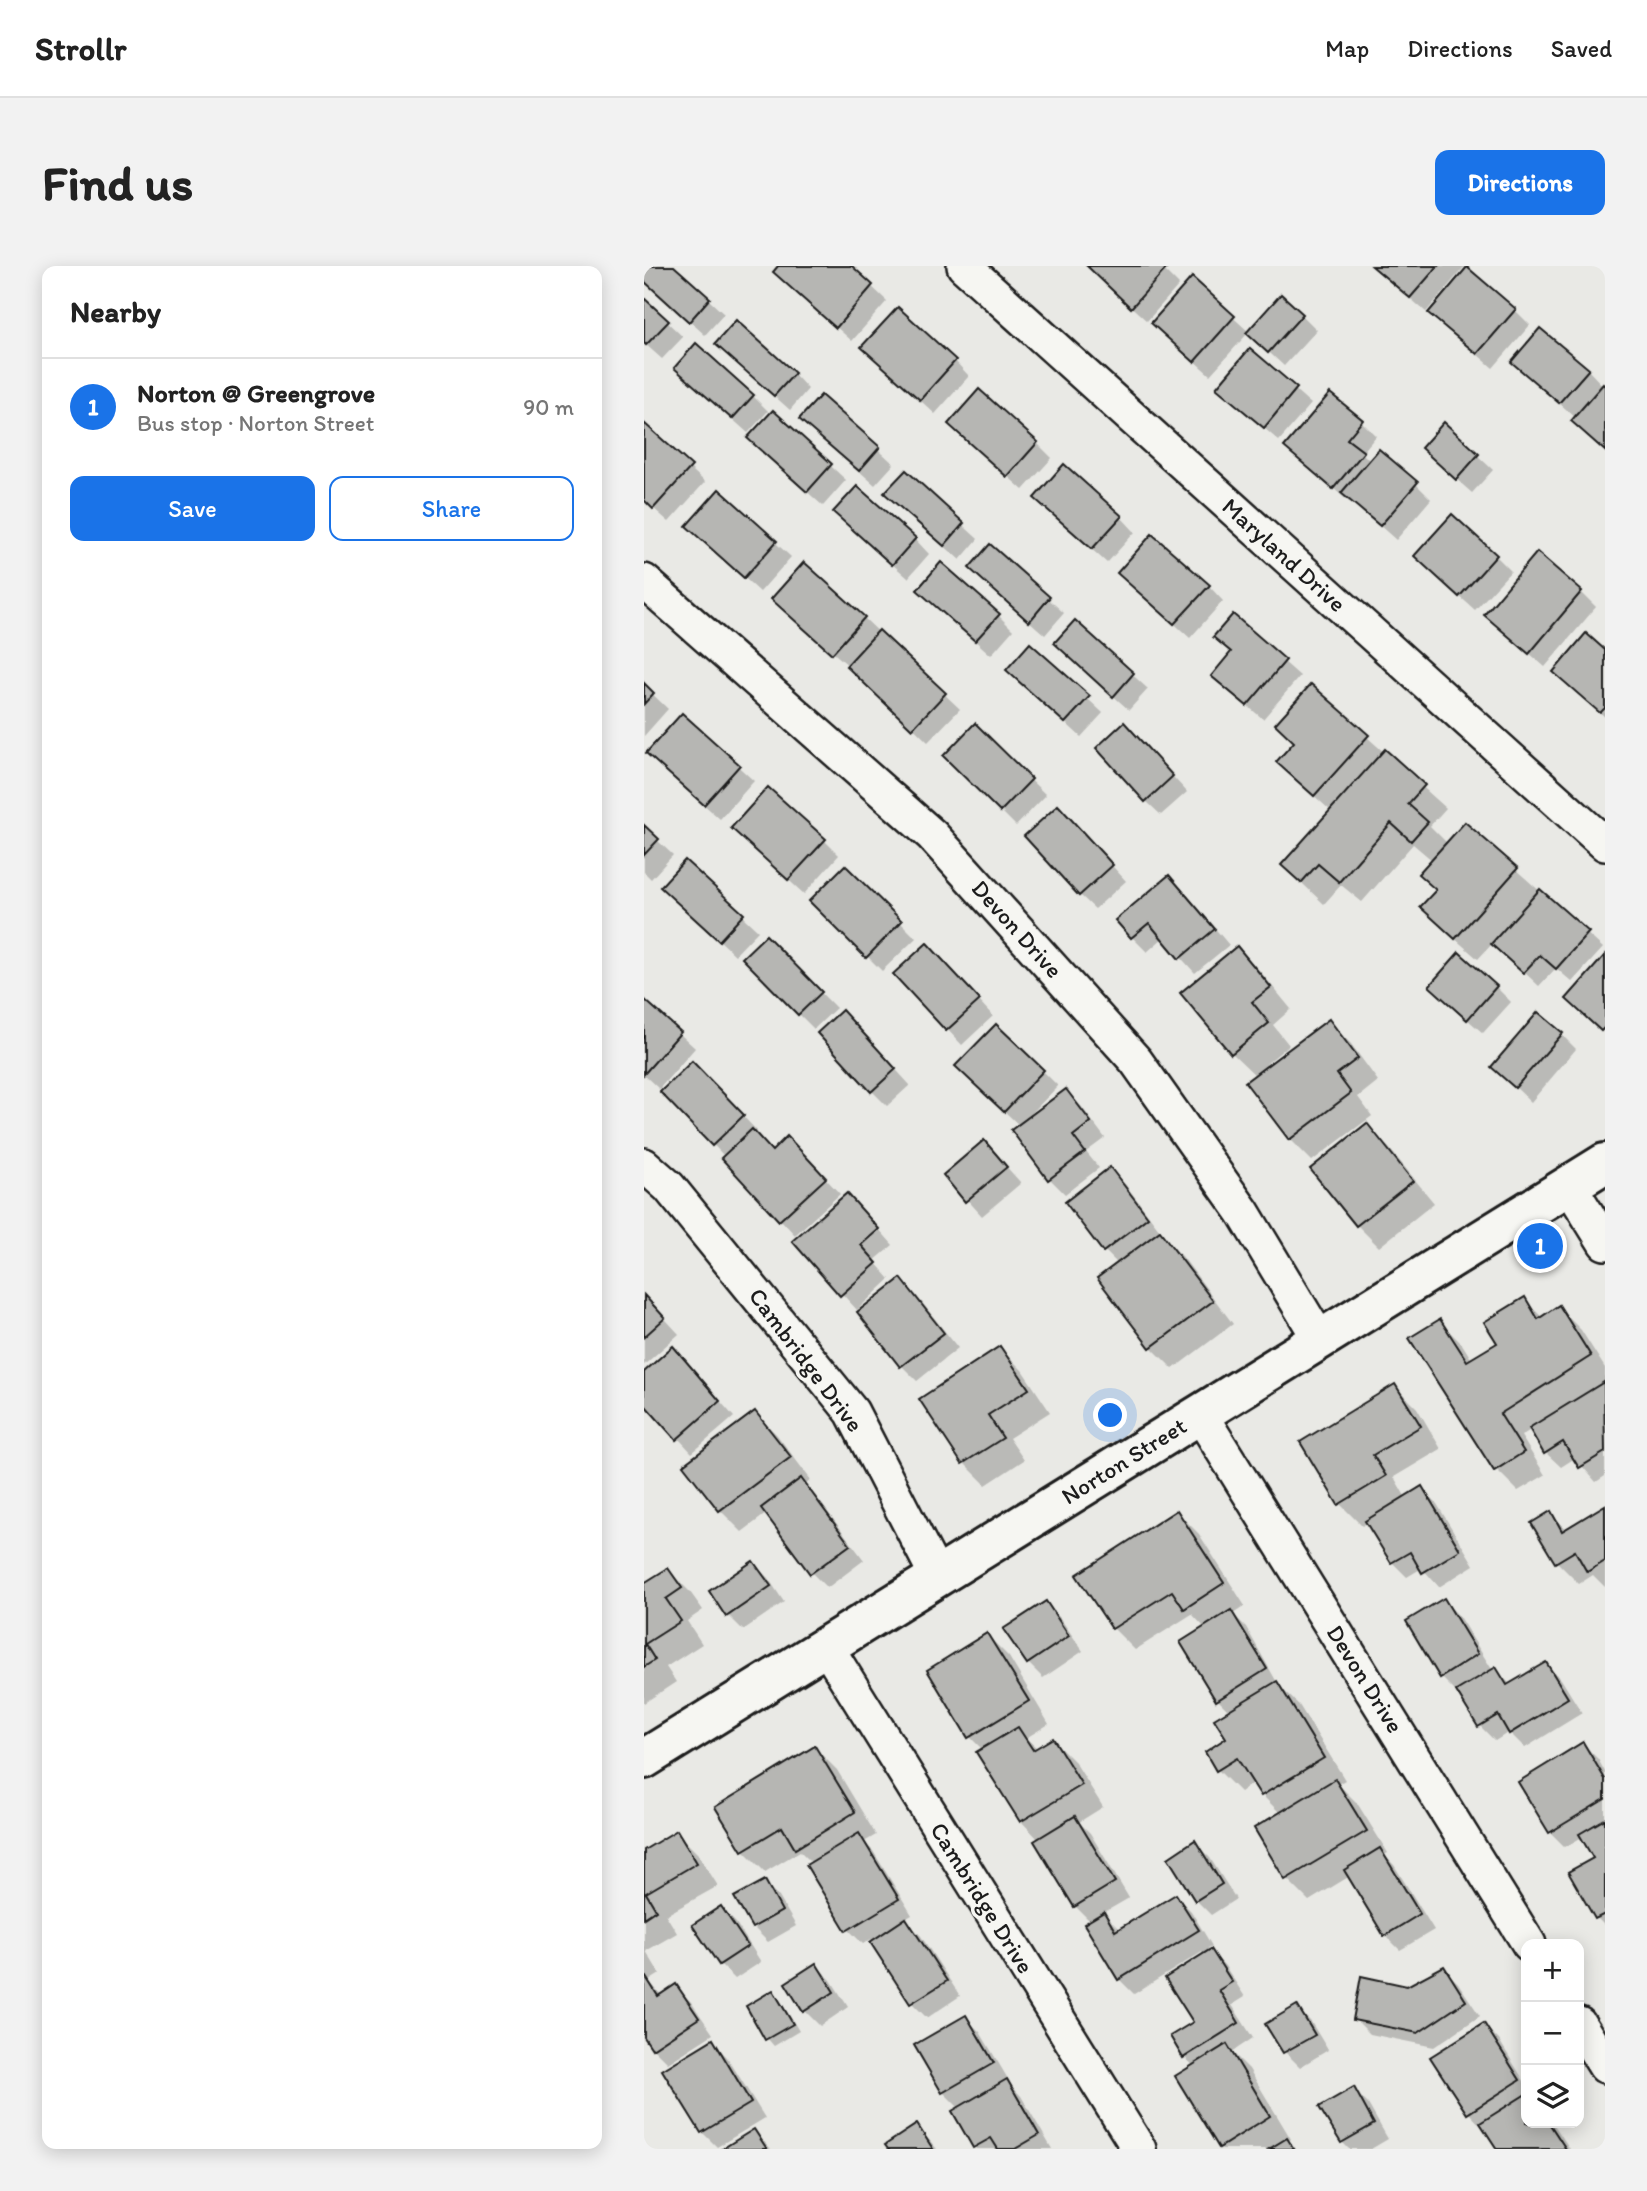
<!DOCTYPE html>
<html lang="en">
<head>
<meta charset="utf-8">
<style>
	:root { --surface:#fff; --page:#f2f2f2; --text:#222; --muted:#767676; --line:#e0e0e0; --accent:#1a73e8 }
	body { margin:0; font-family:Itim,sans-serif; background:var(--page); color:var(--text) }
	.controls { position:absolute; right:21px; bottom:21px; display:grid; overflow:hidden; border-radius:14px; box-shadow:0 4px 18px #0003 }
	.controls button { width:63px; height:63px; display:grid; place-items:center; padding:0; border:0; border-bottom:2px solid var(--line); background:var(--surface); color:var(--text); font:35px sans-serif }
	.you { position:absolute; left:467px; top:1150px; width:24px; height:24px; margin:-18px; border:5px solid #fff; border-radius:50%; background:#1a73e8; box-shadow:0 0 0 10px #1a73e833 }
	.badge { display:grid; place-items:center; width:46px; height:46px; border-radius:50%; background:var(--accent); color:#fff; font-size:23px; font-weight:700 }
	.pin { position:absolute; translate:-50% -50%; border:4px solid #fff; box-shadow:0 2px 7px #0006 }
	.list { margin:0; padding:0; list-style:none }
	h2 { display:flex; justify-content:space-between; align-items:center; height:91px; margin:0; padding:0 28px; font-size:30px }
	h2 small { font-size:23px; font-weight:400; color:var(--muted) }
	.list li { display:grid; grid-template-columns:46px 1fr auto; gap:21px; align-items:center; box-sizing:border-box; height:98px; padding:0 28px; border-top:2px solid var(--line) }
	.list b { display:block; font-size:26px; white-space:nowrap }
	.list p { margin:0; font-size:23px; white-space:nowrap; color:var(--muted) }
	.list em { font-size:23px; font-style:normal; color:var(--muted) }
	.actions { display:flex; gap:14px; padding:21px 28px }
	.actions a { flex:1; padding:16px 0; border:2px solid var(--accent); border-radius:14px; text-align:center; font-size:24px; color:var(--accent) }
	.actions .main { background:var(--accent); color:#fff }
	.icon { flex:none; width:38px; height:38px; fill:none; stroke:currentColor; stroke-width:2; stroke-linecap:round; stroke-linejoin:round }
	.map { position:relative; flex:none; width:961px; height:1883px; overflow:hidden; border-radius:14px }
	header { display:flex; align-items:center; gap:42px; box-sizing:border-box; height:98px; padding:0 35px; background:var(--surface); border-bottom:2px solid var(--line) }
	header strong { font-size:33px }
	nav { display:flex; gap:38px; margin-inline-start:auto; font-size:24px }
	.intro { display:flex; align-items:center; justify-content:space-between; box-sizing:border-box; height:168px; padding:0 42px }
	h1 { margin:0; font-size:49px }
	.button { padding:18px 32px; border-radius:14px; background:var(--accent); color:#fff; font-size:24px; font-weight:700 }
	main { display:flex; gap:42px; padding:0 42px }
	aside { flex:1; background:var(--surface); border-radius:14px; box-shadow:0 4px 18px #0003 }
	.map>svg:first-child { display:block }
	.shadow { fill:#0003 }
	.building { fill:#b6b6b3; stroke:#1c1c1c; stroke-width:2 }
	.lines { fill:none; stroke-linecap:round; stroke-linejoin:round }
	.street-casing { stroke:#1c1c1c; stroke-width:38 }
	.secondary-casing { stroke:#1c1c1c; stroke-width:44 }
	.street { stroke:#f6f6f2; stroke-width:33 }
	.secondary { stroke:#f6f6f2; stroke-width:38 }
	.labels { text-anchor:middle; stroke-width:7; stroke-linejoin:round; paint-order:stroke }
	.street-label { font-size:24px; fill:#1c1c1c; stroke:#f6f6f2 }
</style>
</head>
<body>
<header>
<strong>Strollr</strong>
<nav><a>Map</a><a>Directions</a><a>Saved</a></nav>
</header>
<div class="intro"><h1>Find us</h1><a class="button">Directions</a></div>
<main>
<aside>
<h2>Nearby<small></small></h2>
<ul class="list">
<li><span class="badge">1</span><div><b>Norton @ Greengrove</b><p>Bus stop · Norton Street</p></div><em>90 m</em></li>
</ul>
<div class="actions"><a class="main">Save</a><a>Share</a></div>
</aside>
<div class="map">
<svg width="961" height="1883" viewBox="0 0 961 1883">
	<rect width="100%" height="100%" fill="#e9e9e5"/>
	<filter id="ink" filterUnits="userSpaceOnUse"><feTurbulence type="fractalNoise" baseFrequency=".0143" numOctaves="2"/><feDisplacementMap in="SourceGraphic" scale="14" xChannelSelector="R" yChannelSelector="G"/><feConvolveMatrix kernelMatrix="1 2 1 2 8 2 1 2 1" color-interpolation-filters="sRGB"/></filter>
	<g filter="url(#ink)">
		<g class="shadow">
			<path d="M0,0H28L80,48L61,69L0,14Z"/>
			<path d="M136,0H206L243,35L208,75L146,20Z"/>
			<path d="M446,0H516L535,19L503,55L460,16Z"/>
			<path d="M729,0H821L782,46Z"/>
			<path d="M548,14L605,66L658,49L673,64L640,100L604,67L566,109L524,72Z"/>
			<path d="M0,34L39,71L18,93L0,77Z"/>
			<path d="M871,44L886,59L849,102L786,47Z"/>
			<path d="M606,84L667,138L635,175L574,122Z"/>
			<path d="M88,92L150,108L164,123L146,144Z"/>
			<path d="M311,95L325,110L291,148L235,96Z"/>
			<path d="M869,96L944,104L961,122V185L932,152Z"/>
			<path d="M48,117L109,130L124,145L104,167Z"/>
			<path d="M177,131L250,198L231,219L173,168Z"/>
			<path d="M129,147L202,214L179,240L120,187Z"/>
			<path d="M717,155L732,170L718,187L726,195L772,218L787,233L752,274L707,234L705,236L642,181Z"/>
			<path d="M801,159L849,204L828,227L794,197Z"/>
			<path d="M0,160L61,216L25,256L0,234Z"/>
			<path d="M321,172L393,177L408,192L379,224Z"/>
			<path d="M262,207L334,273L316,294L258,242Z"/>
			<path d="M75,225L147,291L116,326L60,275Z"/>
			<path d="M407,247L477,251L491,266L463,297Z"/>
			<path d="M206,261L271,273L285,288L264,312Z"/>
			<path d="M346,280L420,347L401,369L342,317Z"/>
			<path d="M852,290L867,305L831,344L787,305Z"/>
			<path d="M565,320L579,335L546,372L490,321Z"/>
			<path d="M937,326L952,341L901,401L842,349Z"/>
			<path d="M290,338L354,349L369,364L347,389Z"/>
			<path d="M144,348L220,352L316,443L284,476L205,400Z"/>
			<path d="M589,351L656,410L619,453L585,424L588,388L571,371Z"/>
			<path d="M431,356L504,423L485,444L427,392Z"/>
			<path d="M387,380L459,447L437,471L380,419Z"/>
			<path d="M961,386V451L911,406Z"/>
			<path d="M0,420L24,443L0,470Z"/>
			<path d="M38,449L110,515L76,553L19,502Z"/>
			<path d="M331,460L402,529L372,560L302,490Z"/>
			<path d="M723,471L802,542L786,560L804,578L821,558L959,682L928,716L912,702L895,720L849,677L834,693L800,663L789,595L769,578L718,636L697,619L680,638L639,599L687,545L656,517Z"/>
			<path d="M495,474L543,526L517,549L502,535Z"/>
			<path d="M429,557L482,615L451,643L436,629Z"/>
			<path d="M0,562L29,589L7,613L0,606Z"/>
			<path d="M180,574L195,589L160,628L104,577Z"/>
			<path d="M41,597L114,665L91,689L34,635Z"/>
			<path d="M201,601L272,672L238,705L168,635Z"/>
			<path d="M540,626L585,679L551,707L519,672L503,686L488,671Z"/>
			<path d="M122,671L192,742L170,763L100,693Z"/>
			<path d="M593,682L615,704L647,743L629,759L645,779L622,798L624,801L685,756L707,778L734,815L714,831L728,850L668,895L646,873L612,810L588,787Z"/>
			<path d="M298,695L349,750L318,779L252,709Z"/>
			<path d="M852,721L867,736L839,767L802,735Z"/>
			<path d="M0,735L51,782L15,823L0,809Z"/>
			<path d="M213,761L266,819L243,840L228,825Z"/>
			<path d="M917,768L932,783L887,836L850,801Z"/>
			<path d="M399,805L414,820L384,851L385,852L422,825L437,840L461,872L442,886L455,902L421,928L406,913L369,865L376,860L328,815Z"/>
			<path d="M63,812L113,865L111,868L128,886L158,887L196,928L151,969L79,892L81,891L19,826Z"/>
			<path d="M723,860L745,882L790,937L735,981L713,959L669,904Z"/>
			<path d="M340,876L377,917L338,950L301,909Z"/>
			<path d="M466,904L481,918L518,967L516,968L538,990L589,1058L529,1103L507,1081L474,998L460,984Z"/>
			<path d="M218,944L249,979L230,995L246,1013L213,1044L150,975Z"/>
			<path d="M257,1014L272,1029L314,1082L273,1115L258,1100L216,1046Z"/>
			<path d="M0,1030L35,1068L0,1099Z"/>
			<path d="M880,1034L899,1052L915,1042L937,1064L961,1102V1210L952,1216L931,1192L917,1201L902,1187L888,1163L877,1170L901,1209L874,1225L852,1203L796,1056L818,1078L828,1094L855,1077Z"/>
			<path d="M356,1082L378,1104L406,1146L365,1172L380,1194L342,1219L320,1197L277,1134Z"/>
			<path d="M44,1098L90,1151L48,1187L0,1135V1108Z"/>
			<path d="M751,1120L773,1142L797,1183L750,1211L762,1232L778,1223L793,1238L830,1299L795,1321L778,1302L763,1311L748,1296L724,1256L718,1260L696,1238Z"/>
			<path d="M111,1147L133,1169L167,1214L161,1219L171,1229L220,1294L183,1322L168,1307L123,1247L98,1266L76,1244Z"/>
			<path d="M961,1241V1321L949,1309L935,1318L913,1296L906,1247L923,1264Z"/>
			<path d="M533,1246L555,1268L601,1340L589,1348L602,1361L635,1420L655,1439L701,1514L694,1518L713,1537L744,1587L740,1589L750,1599L790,1664L756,1684L741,1669L706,1610L665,1635L643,1613L612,1563L637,1548L618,1529L610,1516L596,1526L574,1504L584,1473L586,1446L573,1433L561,1362L548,1348L491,1384L469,1362Z"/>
			<path d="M109,1297L124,1312L140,1336L99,1364L84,1349Z"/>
			<path d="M24,1304L46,1326L59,1344L43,1355L58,1378L22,1401L32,1416L0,1437V1319Z"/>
			<path d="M799,1334L814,1349L849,1405L851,1403L867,1419L902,1398L917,1413L938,1447L881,1482L865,1466L851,1475L836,1460L814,1424L812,1426L797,1411Z"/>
			<path d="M401,1337L416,1352L439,1385L399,1412L384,1397L361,1364Z"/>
			<path d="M343,1369L365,1391L405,1458L382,1472L394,1483L409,1474L431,1496L459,1541L435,1556L446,1567L485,1632L459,1647L476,1664L532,1630L547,1645L568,1680L564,1682L581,1700L601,1731L588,1739L609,1772L588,1786L605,1803L647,1873L644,1875L652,1883H578L576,1881L550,1800L540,1791L528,1771L551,1757L560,1689L558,1686L490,1728L475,1713L447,1656L431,1640L395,1574L377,1555L335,1487L339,1484L326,1471L285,1404Z"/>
			<path d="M939,1478L954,1493L961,1506V1660L953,1652L927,1607L951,1593L938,1571L921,1581L906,1566Z"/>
			<path d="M171,1482L193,1504L232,1569L220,1576L229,1585L268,1649L261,1653L277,1670L316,1730L283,1752L268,1737L227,1673L219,1678L204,1663L168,1597L156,1585L121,1606L99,1584Z"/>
			<path d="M32,1566L54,1588L74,1620L22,1649L33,1667L2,1685L16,1708L5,1715L18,1730L32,1721L47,1736L69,1768L24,1797L9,1782L0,1768V1586Z"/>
			<path d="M551,1577L566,1592L592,1633L567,1649L552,1634Z"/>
			<path d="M120,1616L135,1631L152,1660L124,1676L109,1661Z"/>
			<path d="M77,1642L92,1657L117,1696L91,1713L76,1698L51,1660Z"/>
			<path d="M172,1699L187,1714L204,1741L176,1760L161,1745Z"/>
			<path d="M799,1702L814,1717L836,1750L790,1781L726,1768L711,1753Z"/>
			<path d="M129,1726L136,1734L155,1765L130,1780L123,1772Z"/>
			<path d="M652,1741L667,1756L684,1784L656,1801L641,1786L624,1758Z"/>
			<path d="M321,1751L336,1766L364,1813L362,1814L377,1830L408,1883H333L331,1881L315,1842L299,1826L272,1780Z"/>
			<path d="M840,1759L855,1774L882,1818V1857H909L926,1883H855L841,1861L839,1862L825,1847L789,1792Z"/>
			<path d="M68,1776L83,1791L121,1852L73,1881L58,1866Z"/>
			<path d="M709,1823L724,1838L744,1873L727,1883H705L698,1876Z"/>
			<path d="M273,1860L293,1883H246Z"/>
			<path d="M110,1865L127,1883H81Z"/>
		</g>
		<g class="building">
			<path d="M0,0H30L66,32L45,56L0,15Z"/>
			<path d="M134,0H208L229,19L192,62L129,6Z"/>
			<path d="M443,0H518L522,3L487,42Z"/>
			<path d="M728,0H794L766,32Z"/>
			<path d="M823,1L872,43L833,88L784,47Z"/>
			<path d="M548,11L591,50L550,96L507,57Z"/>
			<path d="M637,28L659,48L624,87L602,67Z"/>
			<path d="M0,32L25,55L2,79L0,77Z"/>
			<path d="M254,41L312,94L276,134L217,81Z"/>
			<path d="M92,54L151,107L130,130L71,78Z"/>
			<path d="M896,62L945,103L915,137L867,96Z"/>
			<path d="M52,77L110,129L88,153L30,102Z"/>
			<path d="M606,82L653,122L620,162L572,122Z"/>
			<path d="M959,118L961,120V185L927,155Z"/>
			<path d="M335,123L394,176L363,211L304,158Z"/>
			<path d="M686,127L719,154L703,173L720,186L689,223L640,181Z"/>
			<path d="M177,129L236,181L215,205L155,153Z"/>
			<path d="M129,144L188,198L163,226L103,172Z"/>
			<path d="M800,156L835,188L812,214L777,182Z"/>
			<path d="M0,157L48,200L9,243L0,234Z"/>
			<path d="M735,183L774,216L736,260L697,227Z"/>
			<path d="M420,198L478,250L448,283L390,232Z"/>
			<path d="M262,204L320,257L300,280L240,227Z"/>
			<path d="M213,220L272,272L248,299L189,246Z"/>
			<path d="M75,223L133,275L100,312L42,260Z"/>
			<path d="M808,248L853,289L815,331L770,290Z"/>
			<path d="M508,268L566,319L530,358L473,307Z"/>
			<path d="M346,278L406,331L385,356L325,302Z"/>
			<path d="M893,286L938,325L885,388L840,349Z"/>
			<path d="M160,296L221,351L188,388L127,333Z"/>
			<path d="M297,296L356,348L331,375L273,324Z"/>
			<path d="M589,348L642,394L603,440L567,410L587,386L569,371Z"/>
			<path d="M431,354L490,407L469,431L410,377Z"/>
			<path d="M235,364L302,427L268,463L202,400Z"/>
			<path d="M942,367L961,384V442L956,447L909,406Z"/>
			<path d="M386,377L446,430L421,457L362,404Z"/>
			<path d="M0,417L10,427L0,438Z"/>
			<path d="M667,418L725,469L670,530L632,496L650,476L631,458Z"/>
			<path d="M38,447L96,499L60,539L2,487Z"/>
			<path d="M480,456L529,510L501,536L452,482Z"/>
			<path d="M331,457L388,513L356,546L299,490Z"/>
			<path d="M741,483L781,519L764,538L784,556L767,575L747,557L695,616L674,598L657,617L637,599Z"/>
			<path d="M124,521L182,573L144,614L87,562Z"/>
			<path d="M414,539L469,599L435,630L380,570Z"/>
			<path d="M821,556L874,602L811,673L776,641L792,624L774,608Z"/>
			<path d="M0,559L15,573L0,589Z"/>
			<path d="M41,594L100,648L75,675L16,621Z"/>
			<path d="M201,599L258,655L222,692L165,635Z"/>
			<path d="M525,609L571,663L535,693L505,657L487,672L471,654Z"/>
			<path d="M896,623L945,666L912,703L896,689L879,707L847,678Z"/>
			<path d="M122,669L178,726L154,749L98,692Z"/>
			<path d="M283,677L336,734L302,765L249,708Z"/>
			<path d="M593,680L627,721L608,736L625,757L587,788L536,727Z"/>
			<path d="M815,686L853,720L823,754L785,720Z"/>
			<path d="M961,689V761L957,765L922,733Z"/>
			<path d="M0,733L37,766L0,808Z"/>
			<path d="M198,744L252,803L227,826L173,767Z"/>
			<path d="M894,746L919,767L871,822L847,801Z"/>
			<path d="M685,753L714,792L693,808L707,827L645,874L601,816Z"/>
			<path d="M352,758L400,804L360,846L311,800Z"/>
			<path d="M48,795L100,849L68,880L16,826Z"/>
			<path d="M422,823L447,856L429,870L441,886L404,914L367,864Z"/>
			<path d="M723,857L769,915L712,960L666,903Z"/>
			<path d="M108,863L128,885L143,870L182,912L135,955L77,892Z"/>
			<path d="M340,874L363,901L321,936L299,909Z"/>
			<path d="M466,901L504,951L459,986L421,936Z"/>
			<path d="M203,927L235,963L217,979L233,997L196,1030L148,975Z"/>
			<path d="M516,965L569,1035L506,1082L453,1012Z"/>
			<path d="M257,1012L300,1067L256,1101L213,1046Z"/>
			<path d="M0,1029L21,1052L0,1071Z"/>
			<path d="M881,1031L894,1053L915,1039L947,1090L856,1148L880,1186L850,1205L765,1072L796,1053L823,1095L853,1077L840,1056Z"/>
			<path d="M29,1080L76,1135L32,1174L0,1138V1106Z"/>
			<path d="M356,1080L385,1123L344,1149L359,1172L318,1198L275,1133Z"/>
			<path d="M960,1116L961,1186L935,1202L919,1176L900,1188L885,1162Z"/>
			<path d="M751,1118L777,1160L729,1189L742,1210L694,1239L656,1176Z"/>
			<path d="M111,1145L147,1191L75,1245L39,1199Z"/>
			<path d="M157,1212L206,1279L166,1308L117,1242Z"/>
			<path d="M778,1220L816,1284L778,1307L766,1286L747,1297L721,1255Z"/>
			<path d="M961,1239V1295L943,1306L931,1285L911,1297L887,1257L907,1245L918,1265Z"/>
			<path d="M533,1244L580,1317L540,1343L528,1325L468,1363L432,1309Z"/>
			<path d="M109,1295L127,1320L82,1351L65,1325Z"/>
			<path d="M24,1302L38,1322L22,1333L37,1355L1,1378L11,1394L0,1401V1317Z"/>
			<path d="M800,1332L834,1388L796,1412L762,1355Z"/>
			<path d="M402,1335L425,1370L383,1398L359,1363Z"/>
			<path d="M587,1344L623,1403L572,1435L536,1376Z"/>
			<path d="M343,1367L385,1435L324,1472L283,1404Z"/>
			<path d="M902,1396L924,1432L865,1468L854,1449L834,1461L812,1425L852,1401L863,1419Z"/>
			<path d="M633,1415L680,1492L617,1530L593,1492L572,1505L561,1486L582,1472L570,1453Z"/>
			<path d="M374,1461L389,1484L409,1472L438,1519L376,1556L332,1486Z"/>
			<path d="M939,1476L961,1513V1533L905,1567L874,1516Z"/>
			<path d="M171,1480L211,1546L151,1583L138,1561L98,1585L71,1541Z"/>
			<path d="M691,1513L723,1565L641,1614L610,1562Z"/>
			<path d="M431,1550L471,1616L430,1641L390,1575Z"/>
			<path d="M961,1553V1648L951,1653L924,1606L949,1592L935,1568Z"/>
			<path d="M33,1564L53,1597L2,1627L12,1644L0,1652V1584Z"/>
			<path d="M215,1567L255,1633L202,1665L162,1599Z"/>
			<path d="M551,1574L578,1618L551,1635L524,1592Z"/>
			<path d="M736,1582L776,1648L740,1670L700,1604Z"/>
			<path d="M121,1614L138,1645L108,1662L90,1631Z"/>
			<path d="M532,1628L555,1664L474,1714L440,1658L460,1646L471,1665Z"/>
			<path d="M77,1640L104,1680L75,1699L48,1659Z"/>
			<path d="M262,1652L303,1715L266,1738L226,1676Z"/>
			<path d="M567,1683L588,1716L575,1724L595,1757L539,1792L526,1770L549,1756L521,1712Z"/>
			<path d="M172,1697L190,1726L159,1746L141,1717Z"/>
			<path d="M800,1700L822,1735L774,1767L709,1754L717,1710L763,1720Z"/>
			<path d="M0,1708L14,1730L32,1718L55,1752L8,1783L0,1771Z"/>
			<path d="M129,1724L149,1758L121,1774L102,1740Z"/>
			<path d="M653,1739L671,1769L639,1787L621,1758Z"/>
			<path d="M322,1749L350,1797L298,1827L270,1779Z"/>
			<path d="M840,1757L876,1814L823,1848L786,1791Z"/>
			<path d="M69,1773L107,1837L57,1867L18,1804Z"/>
			<path d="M583,1778L626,1850L575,1882L531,1810Z"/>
			<path d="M363,1813L395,1869L371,1883H354L347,1872L329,1882L308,1845Z"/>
			<path d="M710,1821L730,1858L697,1877L675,1841Z"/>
			<path d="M882,1828V1857H905L922,1883H853L836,1857Z"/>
			<path d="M273,1858L289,1883H244L241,1879Z"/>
			<path d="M110,1863L123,1883H78Z"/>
			<path d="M643,1872L650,1883H625Z"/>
		</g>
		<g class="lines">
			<defs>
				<g id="street">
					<path d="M320,0L961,578"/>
					<path d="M0,315L288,569L492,795L599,946L676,1074"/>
					<path d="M0,899L25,921L208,1146L293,1311"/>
					<path d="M925,919L961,977"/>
					<path d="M556,1148L885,1678"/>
					<path d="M182,1380L495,1883"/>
					<path d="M935,1758L961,1800"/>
				</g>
				<path id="secondary" d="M0,1493L961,897"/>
			</defs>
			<use href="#street" class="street-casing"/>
			<use href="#secondary" class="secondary-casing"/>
			<use href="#street" class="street"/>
			<use href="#secondary" class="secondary"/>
		</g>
	</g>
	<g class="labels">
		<g class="street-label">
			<text transform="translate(640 289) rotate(42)" y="8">Maryland Drive</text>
			<text transform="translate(373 663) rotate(48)" y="8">Devon Drive</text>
			<text transform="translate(162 1094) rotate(53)" y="8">Cambridge Drive</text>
			<text transform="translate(480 1195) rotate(-32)" y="8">Norton Street</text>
			<text transform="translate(721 1413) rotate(58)" y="8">Devon Drive</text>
			<text transform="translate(338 1632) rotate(58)" y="8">Cambridge Drive</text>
		</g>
	</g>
</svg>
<div class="controls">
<button>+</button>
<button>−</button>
<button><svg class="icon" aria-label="layers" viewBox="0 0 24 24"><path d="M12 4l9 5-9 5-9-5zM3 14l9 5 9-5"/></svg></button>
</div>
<div class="you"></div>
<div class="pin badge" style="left:896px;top:980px">1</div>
</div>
</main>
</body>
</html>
